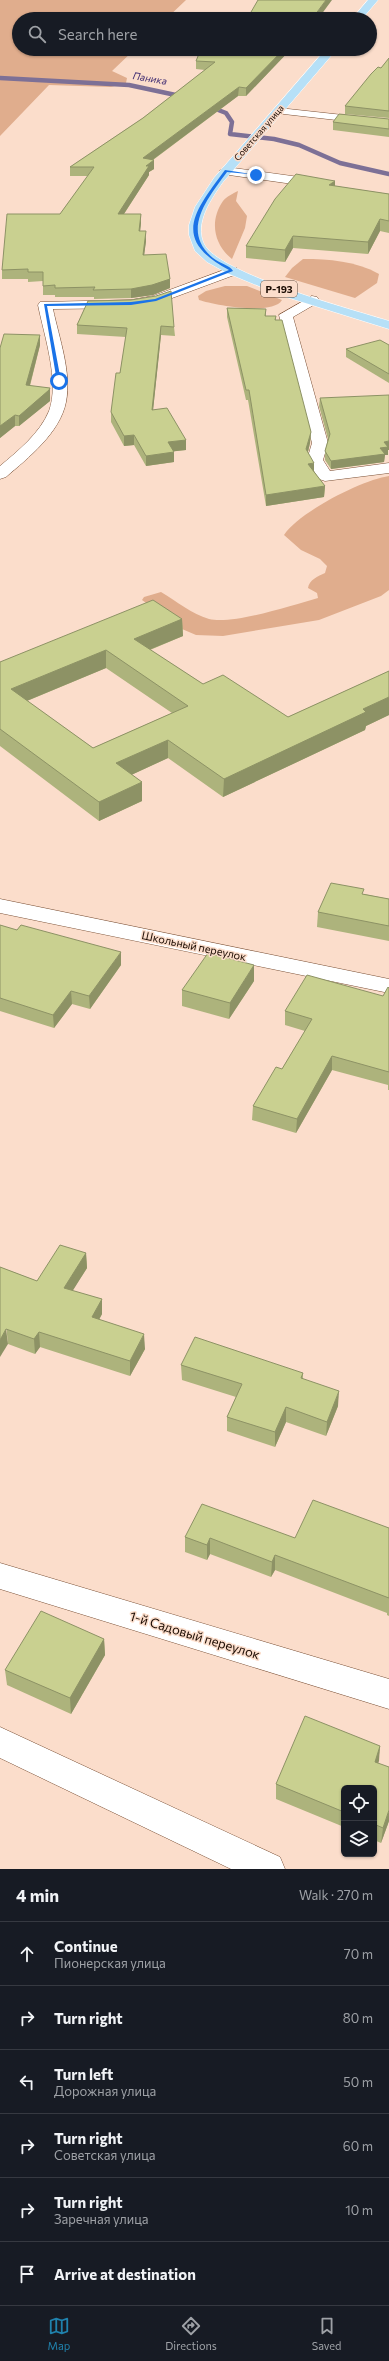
<!DOCTYPE html>
<html lang="en">
<head>
<meta charset="utf-8">
<style>
	:root { --surface:#171b24; --page:#242831; --text:#f1f3f6; --muted:#9ea1a6; --line:#363941; --accent:#2082ad }
	body { margin:0; font-family:Commissioner,sans-serif; background:var(--page); color:var(--text) }
	.controls { position:absolute; right:12px; bottom:12px; display:grid; overflow:hidden; border-radius:6px; box-shadow:0 1px 3px #0004 }
	.controls button { width:36px; height:36px; display:grid; place-items:center; padding:0; border:0; border-bottom:1px solid var(--line); background:var(--surface); color:var(--text); font:20px sans-serif }
	.stop { position:absolute; width:12px; height:12px; margin:-9px; border:3px solid #1a73e8; border-radius:50%; background:#fff }
	.stop.end { background:#1a73e8; border-color:#fff; box-shadow:0 1px 4px #0008 }
	.list { margin:0; padding:0; list-style:none }
	h2 { display:flex; justify-content:space-between; align-items:center; height:52px; margin:0; padding:0 16px; font-size:17px }
	h2 small { font-size:13px; font-weight:400; color:var(--muted) }
	.list li { display:grid; grid-template-columns:26px 1fr auto; gap:12px; align-items:center; box-sizing:border-box; height:64px; padding:0 16px; border-top:1px solid var(--line) }
	.list b { display:block; font-size:15px; white-space:nowrap }
	.list p { margin:0; font-size:13px; white-space:nowrap; color:var(--muted) }
	.list em { font-size:13px; font-style:normal; color:var(--muted) }
	.icon { flex:none; width:22px; height:22px; fill:none; stroke:currentColor; stroke-width:2; stroke-linecap:round; stroke-linejoin:round }
	.map { position:relative; flex:none; width:389px; height:1869px; overflow:hidden }
	.search { position:absolute; background:var(--surface); box-shadow:0 1px 3px #0004; left:12px; right:12px; top:12px; height:44px; display:flex; align-items:center; gap:10px; box-sizing:border-box; padding:0 14px; border-radius:22px; color:var(--muted); font-size:15px }
	.sheet { height:436px; background:var(--surface) }
	nav { display:flex; justify-content:space-around; align-items:center; box-sizing:border-box; height:56px; border-top:1px solid var(--line); background:var(--surface); font-size:11px; color:var(--muted) }
	nav a { display:grid; justify-items:center; gap:2px }
	nav .on { color:var(--accent) }
	.map>svg:first-child { display:block }
	.green { fill:#e0ad8d }
	.lines { fill:none; stroke-linecap:round; stroke-linejoin:round }
	.stream { stroke:#7d7096; stroke-width:4.5 }
	.minor-casing { stroke:#7a5036; stroke-width:1 }
	.primary-casing { stroke:#fff; stroke-width:1 }
	.minor { fill:#fff; fill-rule:evenodd }
	.primary { fill:#b6e0f7; fill-rule:evenodd }
	.wall { fill:#adb37c; fill-rule:evenodd }
	.shaded-wall { fill:#8d9265 }
	.building { fill:#c9d090; stroke:#8d9265; fill-rule:evenodd }
	.route { fill:#1a73e8 }
	.labels { text-anchor:middle; stroke-width:3; stroke-linejoin:round; paint-order:stroke }
	.far-street-label { font-size:9px; fill:#1b0b02; stroke:#fbddcb }
	.far-water-label { font-size:10px; font-style:italic; fill:#422e73; stroke:#fbddcb }
	.shield { fill:#fbddcb; stroke:#5e4a3e; stroke-width:1 }
	.shield-label { font-size:10px; font-weight:bold; fill:#1b0b02 }
	.street-label { font-size:11px; fill:#1b0b02; stroke:#fbddcb }
	.near-street-label { font-size:13px; fill:#1b0b02; stroke:#fbddcb }
</style>
</head>
<body>
<div class="map">
<svg width="389" height="1869" viewBox="0 0 389 1869">
	<rect width="100%" height="100%" fill="#fbddcb"/>
	<g class="green">
		<path d="M0,0H186L166,19H19V49H135L112,71L127,78L126,83L111,87L49,85L0,136Z"/>
		<path d="M238,191L236,201L247,216L245,228L232,259C214,245 209,221 223,201C226,197 234,193 238,191Z"/>
		<path d="M303,259C329,259 356,261 379,274L377,283L355,298L285,277L292,268Z"/>
		<path d="M225,286H247L282,300C273,316 214,305 199,300L198,296L206,291Z"/>
		<path d="M389,476V590L381,596L319,620L223,636L196,635L182,629L142,600L144,597L161,592C176,601 192,614 209,619C233,625 293,605 318,598L317,593L308,588C309,580 318,576 325,573L327,566L320,559L301,550L284,535C299,512 362,480 389,476Z"/>
	</g>
	<g class="lines">
		<g class="stream">
			<path d="M0,78L129,85L185,97"/>
			<path d="M208,106L226,113L232,122L230,134L274,139L299,145L340,163L389,174"/>
		</g>
		<defs>
			<g id="minor">
				<path d="M279,108L389,120V126L275,113L273,111Z"/>
				<path d="M226,167L321,180L327,184L321,188L222,174L220,171Z"/>
				<path d="M232,267L237,268L239,271L237,274L156,304L131,308L53,309C59,338 72,373 66,402C60,433 28,458 6,477L0,479V466C18,451 40,433 49,411C60,382 44,335 38,305L40,302L131,300L153,296Z"/>
				<path d="M312,296L317,297L319,300L317,303L293,317L328,443L323,460L330,471L389,463V473L325,481L319,479L307,460L312,443L279,315Z"/>
				<path d="M0,899L389,979V993L0,913Z"/>
				<path d="M0,1563L389,1679V1709L0,1589Z"/>
				<path d="M0,1727L280,1857L285,1869H231L0,1758Z"/>
			</g>
			<g id="primary">
				<path d="M368,0H378L362,19H352Z"/>
				<path d="M326,49H337L223,182C211,199 194,223 204,244C219,274 354,310 389,321V329L283,296L227,273L207,262L195,251L189,235V225L195,207L214,178Z"/>
			</g>
		</defs>
		<use href="#minor" class="minor-casing"/>
		<use href="#primary" class="primary-casing"/>
		<use href="#minor" class="minor"/>
		<use href="#primary" class="primary"/>
	</g>
	<g class="wall">
		<path d="M201,49H291L246,96H238L153,160L154,169L149,172V175L124,214H141V223L140,231L146,241L144,255L170,279V288L153,295L131,298L94,299V297H55V295H43V281L28,282V279H2V270L60,214L88,176H70V167L143,118L205,70L196,69V61Z"/>
		<path d="M389,58V118L345,114V106L381,68Z"/>
		<path d="M389,119V137L333,130V122Z"/>
		<path d="M335,181V186L389,194V233L380,231L368,254L293,248L285,262L246,258V246Z"/>
		<path d="M88,301L174,327L175,336L161,335L153,410L186,440V450L173,451L174,462L146,466L134,445L124,446L111,422V412L120,373L126,337L77,334V325Z"/>
		<path d="M227,308L266,309V316H276V320L311,432L310,443L308,452L314,472L325,486L324,497L266,506L248,400H246L227,317Z"/>
		<path d="M40,335V345L30,386L50,398V401L19,426H15L0,438V348Z"/>
		<path d="M389,345V383L346,357V349Z"/>
		<path d="M320,398L388,450V455H385L384,462L331,469L325,460V451L328,439L319,406Z"/>
		<path d="M182,619L183,636L150,650L203,684L288,717L389,671V715L366,726L365,730L223,797L168,758L131,775L142,782V801L99,821L0,746V662ZM106,668L172,713L93,748L27,701Z"/>
		<path d="M364,894L389,899V941L317,927L318,912Z"/>
		<path d="M0,925L121,965L90,1009L72,1004L54,1028L0,1011Z"/>
		<path d="M254,981L229,1019L182,1006V990Z"/>
		<path d="M389,988V1090H388V1085L332,1070L296,1133L252,1120L253,1106L282,1069L305,1031L285,1025V1011L383,996Z"/>
		<path d="M86,1253L87,1268L72,1291L102,1299V1314L99,1320L145,1349L130,1376L40,1347L35,1354L8,1344L0,1267L37,1281Z"/>
		<path d="M181,1365L303,1373V1379L338,1406L326,1436L286,1422L275,1447L227,1431V1417L236,1397L182,1380Z"/>
		<path d="M389,1528V1616L387,1615V1613L275,1570L271,1577L210,1554L207,1560L185,1552V1537L295,1538Z"/>
		<path d="M104,1639L105,1655L71,1714L7,1685L5,1670Z"/>
		<path d="M380,1746L378,1763L389,1821L381,1843L374,1840V1788H344V1827L276,1799V1784Z"/>
	</g>
	<g class="shaded-wall">
		<path d="M326,0H332L318,19H312Z"/>
		<path d="M284,49H291L246,96V88Z"/>
		<path d="M239,87L238,96L143,167V158Z"/>
		<path d="M154,160V169L149,172V175L118,223V214L146,166Z"/>
		<path d="M335,181V192L329,185Z"/>
		<path d="M141,214V223L139,241V231Z"/>
		<path d="M380,219V231L368,254V242Z"/>
		<path d="M146,231V241L143,264V255Z"/>
		<path d="M293,236V248L285,262V250Z"/>
		<path d="M170,279V288L153,295L131,298V289Z"/>
		<path d="M161,326V335L152,420V410Z"/>
		<path d="M40,335V345L27,396L26,385Z"/>
		<path d="M50,388V401L19,426V416Z"/>
		<path d="M15,415V426L0,438V426Z"/>
		<path d="M311,432L310,443L306,460V449Z"/>
		<path d="M134,435V445L124,446V436Z"/>
		<path d="M186,440V450L168,452V442Z"/>
		<path d="M389,441V450H388V455H385L384,462L331,469V461L380,448L384,442Z"/>
		<path d="M174,452V462L146,466V456Z"/>
		<path d="M314,463V474L308,464Z"/>
		<path d="M325,486L324,497L266,506V495Z"/>
		<path d="M182,619L183,636L134,656V639Z"/>
		<path d="M106,650V668L12,707L11,689Z"/>
		<path d="M389,697V715L366,726L365,730L223,797L224,779L363,709Z"/>
		<path d="M168,740V758L116,782V763Z"/>
		<path d="M142,782V801L99,821V802Z"/>
		<path d="M121,952V965L90,1009L89,996Z"/>
		<path d="M254,965V981L229,1019L230,1003Z"/>
		<path d="M71,991L72,1004L54,1028L53,1015Z"/>
		<path d="M332,1056V1070L296,1133L297,1119Z"/>
		<path d="M86,1253L87,1268L65,1303L64,1288Z"/>
		<path d="M102,1299V1314L92,1332V1317Z"/>
		<path d="M6,1329L8,1344L0,1357V1340Z"/>
		<path d="M39,1332L40,1347L35,1354L34,1339Z"/>
		<path d="M144,1334L145,1349L130,1376V1361Z"/>
		<path d="M339,1391L338,1406L326,1436L327,1422Z"/>
		<path d="M286,1407V1422L275,1447V1432Z"/>
		<path d="M210,1538V1554L207,1560V1545Z"/>
		<path d="M275,1555V1570L271,1577L272,1562Z"/>
		<path d="M104,1639L105,1655L71,1714L70,1698Z"/>
		<path d="M380,1746L379,1761L373,1777L375,1762Z"/>
		<path d="M389,1810V1821L381,1843L383,1828Z"/>
	</g>
	<g class="building">
		<path d="M258,0H326L312,19H247Z"/>
		<path d="M201,49H284L246,88L239,87L143,158L154,160L146,166H149L118,214H141L139,231H146L143,255L166,254L170,279L152,285L131,289L93,290L95,287L55,288V285L43,286V272H28V269L2,270L7,214H60L94,167H70L143,118L215,62L196,61Z"/>
		<path d="M389,58V111L345,106L371,74L378,67L381,68Z"/>
		<path d="M339,114L389,119V129L333,122Z"/>
		<path d="M296,174L335,181L329,185L389,194V221L380,219L368,242L293,236L285,250L246,246L275,199Z"/>
		<path d="M171,291L174,327L161,326L152,410L167,408L186,440L168,442L174,452L146,456L134,435L124,436L111,412L116,373H120L127,328L77,325L88,301L131,300L156,296Z"/>
		<path d="M227,308L266,309L265,316H276L275,320H282L311,432L306,449L314,463L308,464L325,486L266,495L249,390H246Z"/>
		<path d="M4,334L40,335L26,385L50,388L49,390L19,416L15,415L0,426V348Z"/>
		<path d="M380,340L389,345V374L346,349Z"/>
		<path d="M389,395V441L384,442L388,447L380,448L385,454L331,461L325,451L330,434L320,398Z"/>
		<path d="M153,600L182,619L134,639L203,684L223,675L288,717L389,671V697L363,709L366,712L224,779L168,740L116,763L142,782L99,802L0,729V662ZM106,650L188,706L93,748L11,689Z"/>
		<path d="M331,883L364,889L362,894L389,899V926L318,912Z"/>
		<path d="M0,925L17,930L21,925L121,952L89,996L71,991L53,1015L0,998Z"/>
		<path d="M208,953L254,965L230,1003L182,990Z"/>
		<path d="M307,975L383,996L388,987L389,988V1072L332,1056L297,1119L253,1106L276,1067L282,1069L312,1019L285,1011Z"/>
		<path d="M60,1245L86,1253L64,1288L102,1299L92,1317L144,1334L130,1361L39,1332L34,1339L6,1329L0,1340V1267L37,1281Z"/>
		<path d="M195,1337L303,1373L301,1378L339,1391L327,1422L286,1407L275,1432L227,1417L242,1384L181,1365Z"/>
		<path d="M313,1500L389,1528V1598L275,1555L272,1562L210,1538L207,1545L185,1537L202,1504L295,1538Z"/>
		<path d="M41,1611L104,1639L70,1698L5,1670Z"/>
		<path d="M305,1716L380,1746L375,1762L389,1767V1810L383,1828L374,1824V1788H344V1812L276,1784Z"/>
	</g>
	<path class="route" d="M225,170L258,175L227,172C208,198 180,231 213,258C219,263 231,266 233,271L156,301L131,305L47,306L61,381L57,382L44,304L131,302L155,299L229,270C171,239 194,212 225,170Z"/>
	<g class="labels">
		<g class="far-street-label">
			<text transform="translate(259 133) rotate(-49)" y="3">Советская улица</text>
		</g>
		<g class="far-water-label">
			<text transform="translate(150 78) rotate(10)" y="4">Паника</text>
		</g>
		<rect class="shield" x="261" y="281" width="36" height="16" rx="3"/>
		<g class="shield-label">
			<text x="279" y="293">Р-193</text>
		</g>
		<g class="street-label">
			<text transform="translate(194 946) rotate(12)" y="4">Школьный переулок</text>
		</g>
		<g class="near-street-label">
			<text transform="translate(195 1635) rotate(17)" y="5">1-й Садовый переулок</text>
		</g>
	</g>
</svg>
<div class="controls">
<button><svg class="icon" aria-label="locate" viewBox="0 0 24 24"><circle cx="12" cy="12" r="6"/><path d="M12 2v4M12 18v4M2 12h4M18 12h4"/></svg></button>
<button><svg class="icon" aria-label="layers" viewBox="0 0 24 24"><path d="M12 4l9 5-9 5-9-5zM3 14l9 5 9-5"/></svg></button>
</div>
<div class="stop" style="left:59px;top:381px"></div>
<div class="stop end" style="left:256px;top:175px"></div>
<div class="search"><svg class="icon" aria-label="search" viewBox="0 0 24 24"><circle cx="10" cy="10" r="6"/><path d="M15 15l6 6"/></svg>Search here</div>
</div>
<section class="sheet">
<h2>4 min<small>Walk · 270 m</small></h2>
<ul class="list">
<li><svg class="icon" aria-label="ahead" viewBox="0 0 24 24"><path d="M12 20V5M6 11l6-6 6 6"/></svg><div><b>Continue</b><p>Пионерская улица</p></div><em>70 m</em></li>
<li><svg class="icon" aria-label="right" viewBox="0 0 24 24"><path d="M7 20v-9h11M14 6l5 5-5 5"/></svg><div><b>Turn right</b></div><em>80 m</em></li>
<li><svg class="icon" aria-label="left" viewBox="0 0 24 24"><path d="M17 20v-9H6M10 6l-5 5 5 5"/></svg><div><b>Turn left</b><p>Дорожная улица</p></div><em>50 m</em></li>
<li><svg class="icon" aria-label="right" viewBox="0 0 24 24"><path d="M7 20v-9h11M14 6l5 5-5 5"/></svg><div><b>Turn right</b><p>Советская улица</p></div><em>60 m</em></li>
<li><svg class="icon" aria-label="right" viewBox="0 0 24 24"><path d="M7 20v-9h11M14 6l5 5-5 5"/></svg><div><b>Turn right</b><p>Заречная улица</p></div><em>10 m</em></li>
<li><svg class="icon" aria-label="arrive" viewBox="0 0 24 24"><path d="M6 21V4h12l-3 4 3 4H6"/></svg><div><b>Arrive at destination</b></div></li>
</ul>
</section>
<nav>
<a class="on"><svg class="icon" aria-label="map" viewBox="0 0 24 24"><path d="M3 6l6-2 6 2 6-2v14l-6 2-6-2-6 2zM9 4v14M15 6v14"/></svg>Map</a>
<a><svg class="icon" aria-label="directions" viewBox="0 0 24 24"><path d="M12 3l9 9-9 9-9-9zM9 14v-3h6M13 9l2 2-2 2"/></svg>Directions</a>
<a><svg class="icon" aria-label="saved" viewBox="0 0 24 24"><path d="M7 4h10v16l-5-4-5 4z"/></svg>Saved</a>
</nav>
</body>
</html>
